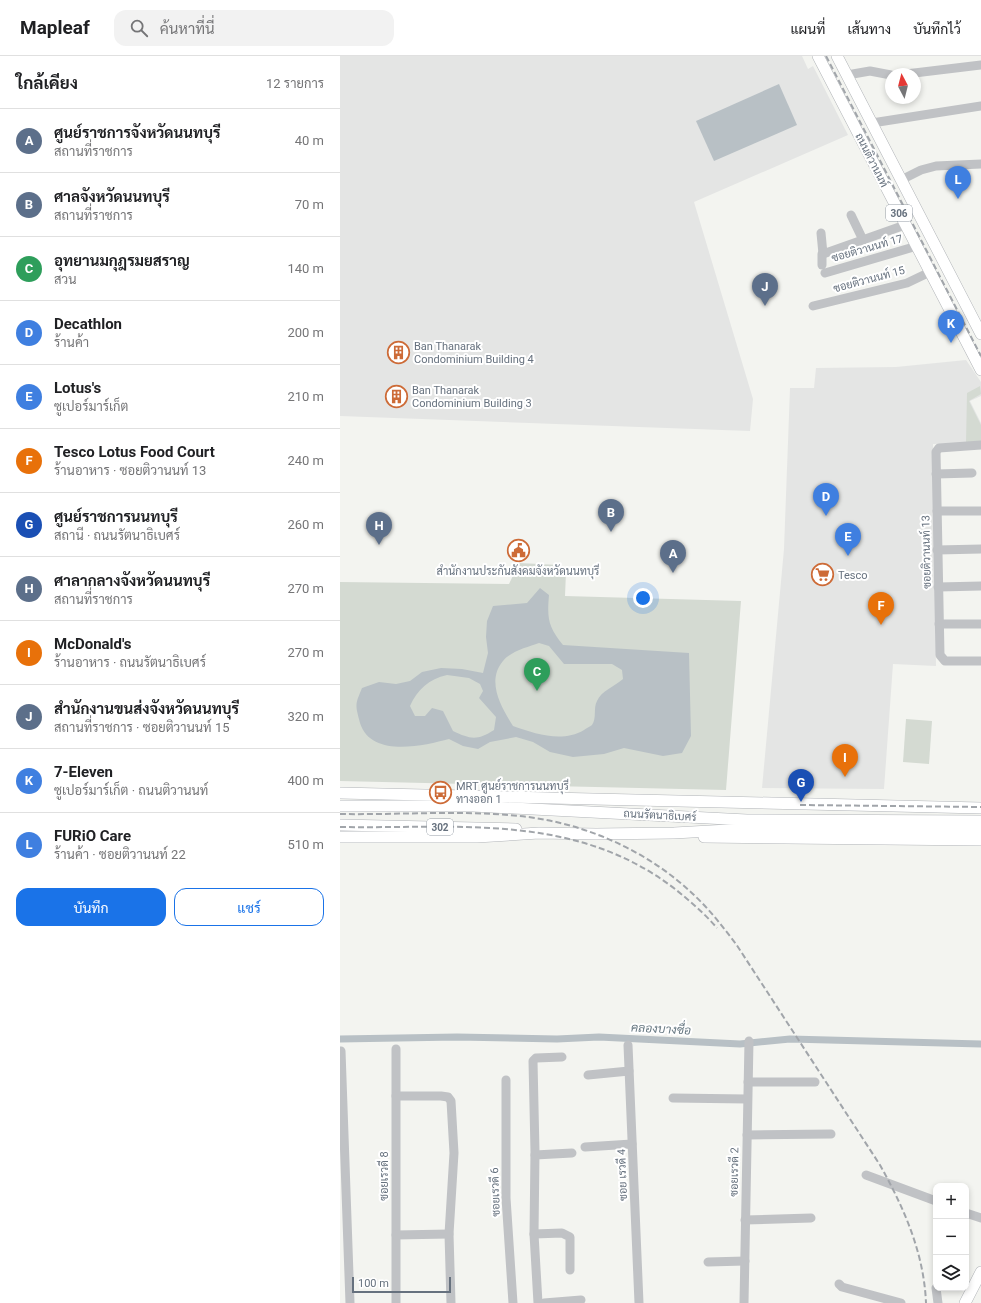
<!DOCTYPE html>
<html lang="th">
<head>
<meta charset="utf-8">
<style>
	:root { --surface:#fff; --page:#f2f2f2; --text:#202124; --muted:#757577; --line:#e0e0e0; --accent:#1a73e8 }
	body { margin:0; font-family:Roboto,Sarabun,sans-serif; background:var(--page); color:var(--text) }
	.controls { position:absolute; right:12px; bottom:12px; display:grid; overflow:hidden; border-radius:8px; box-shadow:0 2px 6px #0003 }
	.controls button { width:36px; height:36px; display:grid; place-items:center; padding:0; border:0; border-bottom:1px solid var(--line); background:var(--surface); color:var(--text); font:20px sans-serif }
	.compass { position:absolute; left:545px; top:12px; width:36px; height:36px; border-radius:50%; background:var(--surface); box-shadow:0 2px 6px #0003; rotate:353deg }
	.scale { position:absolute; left:12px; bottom:10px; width:99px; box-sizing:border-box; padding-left:4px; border:2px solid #66717e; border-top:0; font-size:11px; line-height:14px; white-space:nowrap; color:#66717e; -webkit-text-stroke:3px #fff; paint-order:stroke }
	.you { position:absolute; left:303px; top:542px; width:14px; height:14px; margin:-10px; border:3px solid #fff; border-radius:50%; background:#1a73e8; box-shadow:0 0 0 6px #1a73e833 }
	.badge { display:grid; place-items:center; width:26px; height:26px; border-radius:50%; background:var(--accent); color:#fff; font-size:13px; font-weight:700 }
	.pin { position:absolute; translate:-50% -33px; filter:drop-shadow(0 1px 2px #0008) }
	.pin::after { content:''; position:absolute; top:21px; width:14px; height:12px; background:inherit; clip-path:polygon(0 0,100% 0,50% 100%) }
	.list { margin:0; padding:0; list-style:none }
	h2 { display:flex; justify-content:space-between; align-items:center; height:52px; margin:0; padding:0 16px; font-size:17px }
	h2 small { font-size:13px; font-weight:400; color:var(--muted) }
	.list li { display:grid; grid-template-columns:26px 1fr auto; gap:12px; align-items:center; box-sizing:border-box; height:64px; padding:0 16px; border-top:1px solid var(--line) }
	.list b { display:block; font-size:15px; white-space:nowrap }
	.list p { margin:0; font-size:13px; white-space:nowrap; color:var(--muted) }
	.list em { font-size:13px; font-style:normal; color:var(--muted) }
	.actions { display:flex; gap:8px; padding:12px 16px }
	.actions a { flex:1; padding:9px 0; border:1px solid var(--accent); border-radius:12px; text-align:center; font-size:14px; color:var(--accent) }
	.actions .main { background:var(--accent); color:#fff }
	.icon { flex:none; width:22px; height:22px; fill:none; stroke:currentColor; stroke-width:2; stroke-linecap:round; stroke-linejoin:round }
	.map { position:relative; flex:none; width:641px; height:1247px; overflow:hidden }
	header { display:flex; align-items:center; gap:24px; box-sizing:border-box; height:56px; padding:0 20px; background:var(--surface); border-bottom:1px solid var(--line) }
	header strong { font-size:19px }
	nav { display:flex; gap:22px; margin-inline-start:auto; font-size:14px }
	.search { width:280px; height:36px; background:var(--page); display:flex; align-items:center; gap:10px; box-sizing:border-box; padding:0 14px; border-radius:12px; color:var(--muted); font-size:15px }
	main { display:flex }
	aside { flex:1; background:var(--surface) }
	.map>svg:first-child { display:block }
	.built { fill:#e4e5e4 }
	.green { fill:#d4dad2 }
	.water { fill:#b8c0c5; fill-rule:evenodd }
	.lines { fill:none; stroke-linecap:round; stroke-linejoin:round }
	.canal { stroke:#b8c0c5; stroke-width:7 }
	.major-casing { stroke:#b1b4b8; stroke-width:12 }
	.minor { stroke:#c0c2c5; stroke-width:9 }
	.major { stroke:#fff; stroke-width:11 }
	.rail { stroke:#a1a5aa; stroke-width:2; stroke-dasharray:6 3; stroke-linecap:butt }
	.labels { text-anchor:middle; stroke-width:4; stroke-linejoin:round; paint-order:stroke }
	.shield { fill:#fff; stroke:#949ca5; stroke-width:1 }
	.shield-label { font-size:10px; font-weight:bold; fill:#66717e }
	.street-label { font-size:11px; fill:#66717e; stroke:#fff }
	.poi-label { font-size:11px; fill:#66717e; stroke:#fff; text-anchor:start }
	.water-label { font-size:12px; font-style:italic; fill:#677882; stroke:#fff }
</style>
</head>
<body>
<header>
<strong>Mapleaf</strong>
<div class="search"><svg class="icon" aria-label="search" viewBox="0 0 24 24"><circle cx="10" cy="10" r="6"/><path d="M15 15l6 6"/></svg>ค้นหาที่นี่</div>
<nav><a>แผนที่</a><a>เส้นทาง</a><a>บันทึกไว้</a></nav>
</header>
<main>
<aside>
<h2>ใกล้เคียง<small>12 รายการ</small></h2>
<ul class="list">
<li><span class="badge" style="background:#5c6f8a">A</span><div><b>ศูนย์ราชการจังหวัดนนทบุรี</b><p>สถานที่ราชการ</p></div><em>40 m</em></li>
<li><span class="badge" style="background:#5c6f8a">B</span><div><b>ศาลจังหวัดนนทบุรี</b><p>สถานที่ราชการ</p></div><em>70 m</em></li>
<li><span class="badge" style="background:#2e9e5b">C</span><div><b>อุทยานมกุฎรมยสราญ</b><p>สวน</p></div><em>140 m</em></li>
<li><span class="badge" style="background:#3f7fe0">D</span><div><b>Decathlon</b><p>ร้านค้า</p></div><em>200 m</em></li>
<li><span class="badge" style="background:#3f7fe0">E</span><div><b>Lotus's</b><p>ซูเปอร์มาร์เก็ต</p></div><em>210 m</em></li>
<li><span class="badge" style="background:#e8710a">F</span><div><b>Tesco Lotus Food Court</b><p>ร้านอาหาร · ซอยติวานนท์ 13</p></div><em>240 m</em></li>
<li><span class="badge" style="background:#1a4fb4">G</span><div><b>ศูนย์ราชการนนทบุรี</b><p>สถานี · ถนนรัตนาธิเบศร์</p></div><em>260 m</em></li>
<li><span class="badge" style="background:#5c6f8a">H</span><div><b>ศาลากลางจังหวัดนนทบุรี</b><p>สถานที่ราชการ</p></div><em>270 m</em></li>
<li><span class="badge" style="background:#e8710a">I</span><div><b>McDonald's</b><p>ร้านอาหาร · ถนนรัตนาธิเบศร์</p></div><em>270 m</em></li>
<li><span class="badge" style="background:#5c6f8a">J</span><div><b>สำนักงานขนส่งจังหวัดนนทบุรี</b><p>สถานที่ราชการ · ซอยติวานนท์ 15</p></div><em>320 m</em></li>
<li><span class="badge" style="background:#3f7fe0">K</span><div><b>7-Eleven</b><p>ซูเปอร์มาร์เก็ต · ถนนติวานนท์</p></div><em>400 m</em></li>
<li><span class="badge" style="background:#3f7fe0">L</span><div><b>FURiO Care</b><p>ร้านค้า · ซอยติวานนท์ 22</p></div><em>510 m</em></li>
</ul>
<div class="actions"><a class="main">บันทึก</a><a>แชร์</a></div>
</aside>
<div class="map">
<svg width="641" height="1247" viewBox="0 0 641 1247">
	<rect width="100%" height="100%" fill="#f3f4f0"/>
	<g class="built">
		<path d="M0,0H462L468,13L473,10L508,79L354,146L413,343L410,375L0,360Z"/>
		<path d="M626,304L641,326V340L630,345L641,367V387L593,388L596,610L553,608L544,733L422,732L444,493L450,332H474L476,312L556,311Z"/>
	</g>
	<g class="green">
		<path d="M640,330L641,338L629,345L641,369V387H626L627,337Z"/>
		<path d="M179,507L219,509L226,516L225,540L401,545L386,734L0,725V526L169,528Z"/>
		<path d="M566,663L592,665L589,708L563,706Z"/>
	</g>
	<g class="water">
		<path d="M439,28L457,69L374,105L356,65Z"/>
		<path d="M200,532L209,539C207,562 208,571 223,589L349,597L351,680L342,697L323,700L284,692L264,698L233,701L210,696L193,686L176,681L150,686L138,693L123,690L109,683C83,690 31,702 20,667C15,648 15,649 22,632L39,626L56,628L70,625L82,616L101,612L122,613L143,617L148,597L146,581L147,565L153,550L187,547ZM199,587L209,590L224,608H272L282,614L283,623C275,630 261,635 257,645C253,652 257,662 252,669C250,671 246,672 244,674C222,687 196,678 173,670C161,651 146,625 163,605C171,595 188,591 199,587ZM107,619L129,622L140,628L143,635L139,642L156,661L154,674C137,685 130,683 113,675L103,655L92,652L85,660H75L70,650C77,634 89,623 107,619Z"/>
	</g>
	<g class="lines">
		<path class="canal" d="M0,983L117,981L217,983L259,981L400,988L450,983L641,988"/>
		<defs>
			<g id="major">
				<path d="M478,0L641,314"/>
				<path d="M497,0L641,278"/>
				<path d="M0,737L641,752"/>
				<path d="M0,750H133L407,764L641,765"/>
				<path d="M0,769L176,773"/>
				<path d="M0,781H137L199,777L256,778L334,777L425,772L641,774"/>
				<path d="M364,781L641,784"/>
				<path d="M625,1247L641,1216"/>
			</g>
		</defs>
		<use href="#major" class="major-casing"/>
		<g class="minor">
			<path d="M566,18L641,9"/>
			<path d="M507,19L530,15L551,19"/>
			<path d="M532,67L641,50"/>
			<path d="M561,124L581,114L596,110L641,108"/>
			<path d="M511,159L523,184"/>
			<path d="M481,177L483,198L565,169"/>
			<path d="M482,198V209"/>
			<path d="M485,217L577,190"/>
			<path d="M473,250L567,227L590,216"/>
			<path d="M641,389L599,392L596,396L600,599L605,605H641"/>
			<path d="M596,418L632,417"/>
			<path d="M597,455H641"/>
			<path d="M597,494L641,493"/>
			<path d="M598,531L641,530"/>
			<path d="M599,568H641"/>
			<path d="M288,989L299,1247"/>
			<path d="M56,993V1247"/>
			<path d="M1,995L10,1247"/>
			<path d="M248,1019L289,1015"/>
			<path d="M166,1024V1142L173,1247"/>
			<path d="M408,1026H475"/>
			<path d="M56,1040H101L108,1041L111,1045L114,1097L109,1178L111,1247"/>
			<path d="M333,1042L407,1043"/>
			<path d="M407,1079L491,1078"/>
			<path d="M245,1091L292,1088"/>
			<path d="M195,1099L232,1097"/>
			<path d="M526,1119L596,1145"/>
			<path d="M626,1157L641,1162"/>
			<path d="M405,1164L471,1162"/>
			<path d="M194,1178L222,1177L230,1181V1214"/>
			<path d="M56,1179L109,1178"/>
			<path d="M368,1206L405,1205"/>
			<path d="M499,1228L502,1231L561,1247"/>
			<path d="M596,1232L598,1247"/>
			<path d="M198,1247L194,1178L195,1096L193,1005L196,1002L222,1001"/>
			<path d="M204,1247L241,1244"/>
			<path d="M404,1247L409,985"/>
		</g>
		<use href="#major" class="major"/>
		<g class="rail">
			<path d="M486,0L641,300"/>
			<path d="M460,749L641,751"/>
			<path d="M0,758C59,759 120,754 179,760C243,766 309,795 355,840C370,854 383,871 396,888L540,1109C564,1152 584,1197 586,1247"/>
			<path d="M0,771C118,773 235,756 335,833C350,845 365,858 377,872"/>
		</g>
	</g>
	<defs>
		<symbol id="building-ring" viewBox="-11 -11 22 22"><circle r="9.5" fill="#fff" stroke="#cd6b37" stroke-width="1.5"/><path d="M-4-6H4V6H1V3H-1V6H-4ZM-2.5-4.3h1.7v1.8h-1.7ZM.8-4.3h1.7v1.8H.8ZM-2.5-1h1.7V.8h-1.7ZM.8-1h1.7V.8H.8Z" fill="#cd6b37"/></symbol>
		<symbol id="civic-ring" viewBox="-11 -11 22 22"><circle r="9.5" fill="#fff" stroke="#cd6b37" stroke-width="1.5"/><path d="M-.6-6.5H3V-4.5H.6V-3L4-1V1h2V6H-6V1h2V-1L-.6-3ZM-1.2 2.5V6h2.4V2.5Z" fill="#cd6b37"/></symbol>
		<symbol id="supermarket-ring" viewBox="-11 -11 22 22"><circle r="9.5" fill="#fff" stroke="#cd6b37" stroke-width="1.5"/><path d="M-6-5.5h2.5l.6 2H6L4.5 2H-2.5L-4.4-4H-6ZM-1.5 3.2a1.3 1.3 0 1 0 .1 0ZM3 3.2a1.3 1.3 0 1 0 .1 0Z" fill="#cd6b37"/></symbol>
		<symbol id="bus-ring" viewBox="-11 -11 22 22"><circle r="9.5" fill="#fff" stroke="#cd6b37" stroke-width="1.5"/><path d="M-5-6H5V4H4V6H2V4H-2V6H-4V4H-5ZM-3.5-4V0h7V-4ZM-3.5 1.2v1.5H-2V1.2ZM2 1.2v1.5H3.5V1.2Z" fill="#cd6b37"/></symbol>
	</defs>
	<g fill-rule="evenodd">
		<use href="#building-ring" x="46" y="284" width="25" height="25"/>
		<use href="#building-ring" x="44" y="328" width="25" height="25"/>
		<use href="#civic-ring" x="166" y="482" width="25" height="25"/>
		<use href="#supermarket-ring" x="470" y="506" width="25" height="25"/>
		<use href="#bus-ring" x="88" y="724" width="25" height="25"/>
	</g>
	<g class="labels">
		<g class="shield">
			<rect x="546" y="149" width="26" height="16" rx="3"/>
			<rect x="87" y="763" width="26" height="16" rx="3"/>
		</g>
		<g class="shield-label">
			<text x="559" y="161">306</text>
			<text x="100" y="775">302</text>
		</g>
		<g class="street-label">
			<text transform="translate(532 104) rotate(63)" y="4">ถนนติวานนท์</text>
			<text transform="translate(527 192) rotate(-16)" y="4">ซอยติวานนท์ 17</text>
			<text transform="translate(529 223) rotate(-15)" y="4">ซอยติวานนท์ 15</text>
			<text transform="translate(586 496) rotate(-91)" y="4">ซอยติวานนท์ 13</text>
			<text transform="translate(320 759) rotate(3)" y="4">ถนนรัตนาธิเบศร์</text>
			<text transform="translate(394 1116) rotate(-89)" y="4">ซอยเรวดี 2</text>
			<text transform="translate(282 1119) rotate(-92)" y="4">ซอย เรวดี 4</text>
			<text transform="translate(44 1120) rotate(-90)" y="4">ซอยเรวดี 8</text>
			<text transform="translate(155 1136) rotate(-92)" y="4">ซอยเรวดี 6</text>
		</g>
		<g class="poi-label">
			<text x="74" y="294">Ban Thanarak<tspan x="74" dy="13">Condominium Building 4</tspan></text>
			<text x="72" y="338">Ban Thanarak<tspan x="72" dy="13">Condominium Building 3</tspan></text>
			<text x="178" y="519" text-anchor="middle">สำนักงานประกันสังคมจังหวัดนนทบุรี</text>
			<text x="498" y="523">Tesco</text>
			<text x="116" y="734">MRT ศูนย์ราชการนนทบุรี<tspan x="116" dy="13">ทางออก 1</tspan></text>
		</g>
		<g class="water-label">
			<text transform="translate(321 973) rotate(3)" y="4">คลองบางซื่อ</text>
		</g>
	</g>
</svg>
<div class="controls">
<button>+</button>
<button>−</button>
<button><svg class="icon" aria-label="layers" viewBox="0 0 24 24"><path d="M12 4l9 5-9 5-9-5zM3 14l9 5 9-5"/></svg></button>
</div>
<svg class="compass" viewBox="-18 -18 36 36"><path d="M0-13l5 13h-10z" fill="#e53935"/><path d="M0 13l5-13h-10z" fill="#757577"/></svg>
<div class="scale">100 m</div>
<div class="you"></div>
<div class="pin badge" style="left:333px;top:517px;background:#5c6f8a">A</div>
<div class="pin badge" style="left:271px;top:476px;background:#5c6f8a">B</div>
<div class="pin badge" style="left:197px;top:635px;background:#2e9e5b">C</div>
<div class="pin badge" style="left:486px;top:460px;background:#3f7fe0">D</div>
<div class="pin badge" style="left:508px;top:500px;background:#3f7fe0">E</div>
<div class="pin badge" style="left:541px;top:569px;background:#e8710a">F</div>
<div class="pin badge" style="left:461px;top:746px;background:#1a4fb4">G</div>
<div class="pin badge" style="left:39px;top:489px;background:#5c6f8a">H</div>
<div class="pin badge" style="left:505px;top:721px;background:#e8710a">I</div>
<div class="pin badge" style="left:425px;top:250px;background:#5c6f8a">J</div>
<div class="pin badge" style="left:611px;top:287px;background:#3f7fe0">K</div>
<div class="pin badge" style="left:618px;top:143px;background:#3f7fe0">L</div>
</div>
</main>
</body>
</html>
